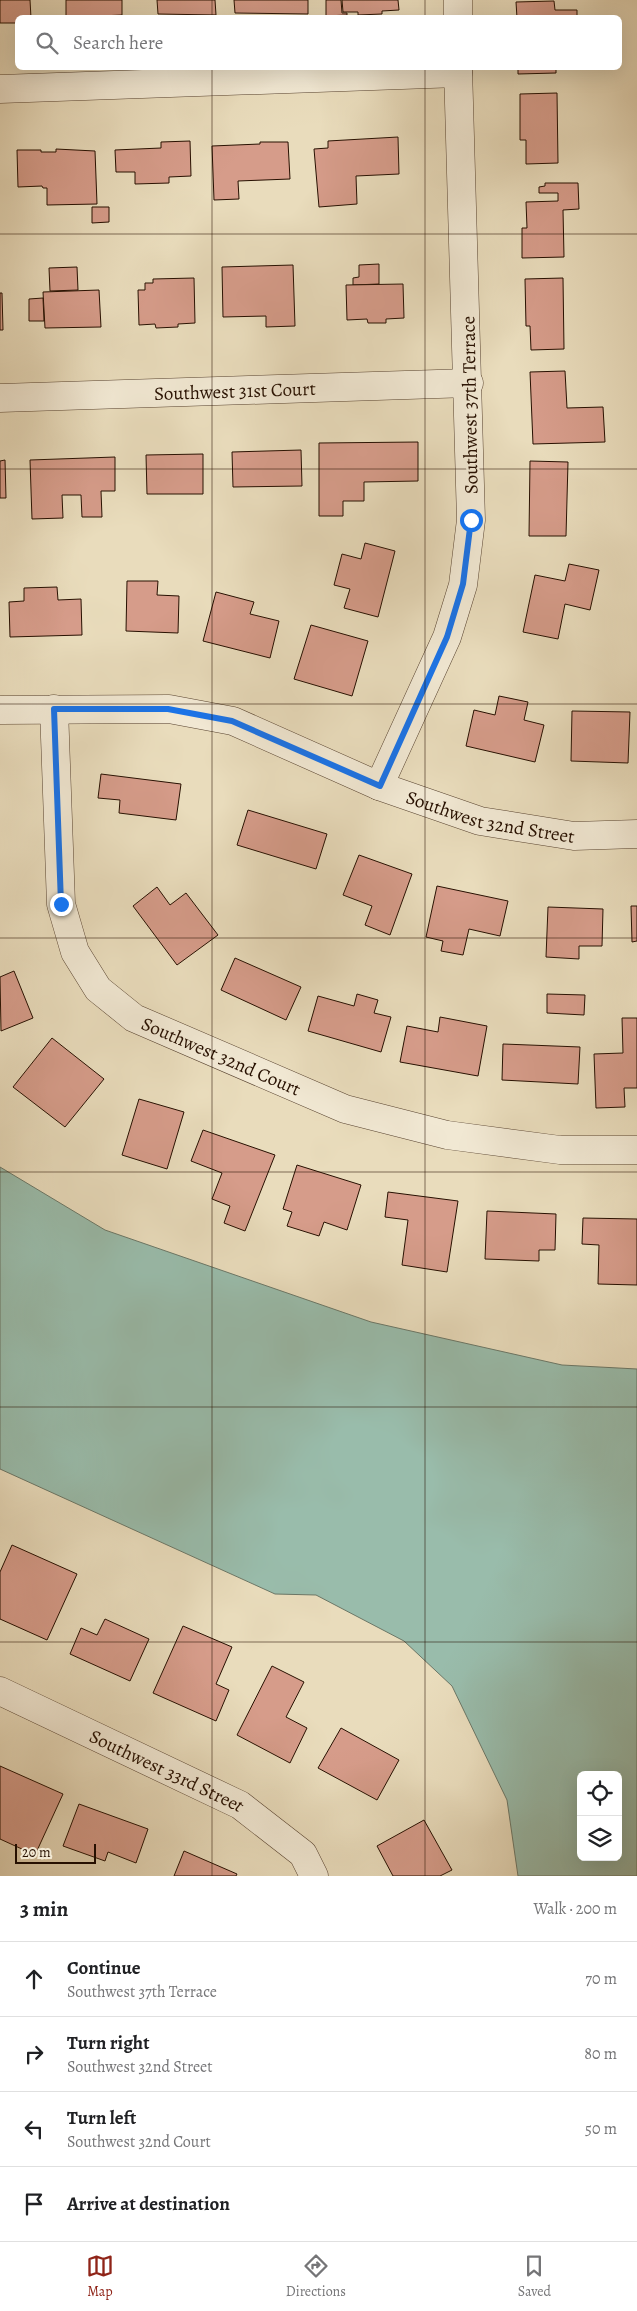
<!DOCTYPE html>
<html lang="en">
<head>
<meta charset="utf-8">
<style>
	:root { --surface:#fff; --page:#f6f6f6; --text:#202124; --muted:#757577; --line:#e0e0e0; --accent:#8f2418 }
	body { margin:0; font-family:Alegreya,serif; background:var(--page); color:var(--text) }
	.controls { position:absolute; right:15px; bottom:15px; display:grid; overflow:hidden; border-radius:8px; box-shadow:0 5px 20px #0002 }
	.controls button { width:45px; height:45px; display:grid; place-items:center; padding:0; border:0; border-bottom:1px solid var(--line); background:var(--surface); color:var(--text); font:25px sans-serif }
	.scale { position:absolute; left:15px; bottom:12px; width:81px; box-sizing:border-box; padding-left:5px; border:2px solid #271001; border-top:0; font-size:14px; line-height:18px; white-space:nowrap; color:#271001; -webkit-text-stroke:4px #f1e8d3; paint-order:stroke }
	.stop { position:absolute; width:15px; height:15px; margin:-11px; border:4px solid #1a73e8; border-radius:50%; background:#fff }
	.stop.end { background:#1a73e8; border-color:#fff; box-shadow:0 1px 5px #0008 }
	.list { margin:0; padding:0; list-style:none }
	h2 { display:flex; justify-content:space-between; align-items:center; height:65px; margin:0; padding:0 20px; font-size:21px }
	h2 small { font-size:16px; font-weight:400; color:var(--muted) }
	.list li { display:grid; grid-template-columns:32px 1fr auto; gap:15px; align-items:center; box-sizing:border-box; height:75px; padding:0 20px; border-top:1px solid var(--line) }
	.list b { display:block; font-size:19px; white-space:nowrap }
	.list p { margin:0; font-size:16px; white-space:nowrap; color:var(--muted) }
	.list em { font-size:16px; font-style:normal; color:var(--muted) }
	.icon { flex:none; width:28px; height:28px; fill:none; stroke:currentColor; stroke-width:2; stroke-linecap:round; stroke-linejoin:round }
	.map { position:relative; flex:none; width:637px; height:1876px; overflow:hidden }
	.search { position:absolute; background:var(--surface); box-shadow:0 5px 20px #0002; left:15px; right:15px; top:15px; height:55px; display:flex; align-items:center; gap:12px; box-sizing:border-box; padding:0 18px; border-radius:8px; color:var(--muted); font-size:19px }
	.sheet { height:365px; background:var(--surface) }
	nav { display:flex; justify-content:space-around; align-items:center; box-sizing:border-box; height:70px; border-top:1px solid var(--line); background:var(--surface); font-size:14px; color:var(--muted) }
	nav a { display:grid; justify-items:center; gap:2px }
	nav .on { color:var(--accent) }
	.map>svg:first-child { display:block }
	.water { fill:#99bcab; stroke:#6b7767; fill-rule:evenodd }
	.building { fill:#d69c8a; stroke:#271001 }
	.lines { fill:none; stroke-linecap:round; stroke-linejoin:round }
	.minor-casing { stroke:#584330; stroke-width:29 }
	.minor { stroke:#f1e8d3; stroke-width:28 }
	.route { stroke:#1a73e8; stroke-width:6 }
	.grid { fill:none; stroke:#271001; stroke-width:1; stroke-opacity:0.55 }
	.labels { text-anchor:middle; stroke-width:5; stroke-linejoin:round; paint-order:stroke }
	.street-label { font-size:19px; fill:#271001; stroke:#f1e8d3 }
</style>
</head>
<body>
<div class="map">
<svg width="637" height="1876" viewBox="0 0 637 1876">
	<rect width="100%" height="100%" fill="#e9dcbc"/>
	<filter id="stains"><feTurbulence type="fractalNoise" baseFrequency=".004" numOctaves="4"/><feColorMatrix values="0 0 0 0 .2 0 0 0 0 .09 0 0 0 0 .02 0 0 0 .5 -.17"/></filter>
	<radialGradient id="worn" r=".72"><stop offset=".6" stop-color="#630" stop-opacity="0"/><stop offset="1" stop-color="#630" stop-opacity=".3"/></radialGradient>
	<path class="water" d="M0,1167L105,1230L371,1322L562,1365L637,1369V1876H518L507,1800L452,1686L404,1641L316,1595L275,1594L0,1469ZM581,1775H618V1857H581Z"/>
	<g class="building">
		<path d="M0,0H30L31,18H18V23H0Z"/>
		<path d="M66,0H122V15L101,16V18L66,17Z"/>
		<path d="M157,0H215L216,15L158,14Z"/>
		<path d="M234,0H308V14L235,13Z"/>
		<path d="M326,0H341L342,13H347V15L326,16Z"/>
		<path d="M342,0H398L399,10L382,11V14L358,15V12H343Z"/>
		<path d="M554,1L555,10H577V18H517L516,2Z"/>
		<path d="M518,68H556V73L518,74Z"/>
		<path d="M557,93L558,163L526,164V140H520V94Z"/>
		<path d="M398,137L399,174L356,176L357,204L319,207L314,149L328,148V141Z"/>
		<path d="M190,141L191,176L169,177V183L135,184V172H116L115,150L161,148V142Z"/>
		<path d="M260,142H288L290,179L238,181L239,199L214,200L212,146L260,144Z"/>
		<path d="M56,149L95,151L97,204L47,205V188H43L42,186L18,187L17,150H41V152H56Z"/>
		<path d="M545,183H578L579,209L563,210L564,257L522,258V228H527L526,202L558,201V193H539V187L545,186Z"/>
		<path d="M92,207H109V222L92,223Z"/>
		<path d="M379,264V284L353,285V278L359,277V265Z"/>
		<path d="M293,265L295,326L266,327V316L223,317L222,267Z"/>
		<path d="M77,267L78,290L50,291L49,268Z"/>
		<path d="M194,278L195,323L178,324V327L156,328L155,324L139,325L138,290H145V283H153V279Z"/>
		<path d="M563,278L564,349L531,350L530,326H526L525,279Z"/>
		<path d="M403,284L404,318L386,319V323H368L367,319L347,320L346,285Z"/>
		<path d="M99,290L101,327L45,328L43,292Z"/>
		<path d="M0,293H2L3,330H0Z"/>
		<path d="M43,298L44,321H29V299Z"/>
		<path d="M565,371L567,408L603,407L605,442L533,444L530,372Z"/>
		<path d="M418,442V481L364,482V501H343V516H319V443Z"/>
		<path d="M301,450L302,486L233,487L232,452Z"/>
		<path d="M203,454V494H147L146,455Z"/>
		<path d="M115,457V491H101L102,517H82L81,495H62L63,518L32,519L30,460Z"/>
		<path d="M5,460L6,498H0V461Z"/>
		<path d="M530,461L568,462L566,536H529Z"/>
		<path d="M365,543L395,551L378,617L344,608L350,589L334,585L342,554L361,559Z"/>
		<path d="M569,564L599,570L590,610L565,604L558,639L523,632L535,575L565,581Z"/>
		<path d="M127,581H158L157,595L179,596L178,633L126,631Z"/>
		<path d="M57,587L58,600L81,599L82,635L10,637L9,602L24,601V588Z"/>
		<path d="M216,592L254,602L250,614L279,621L270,658L203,641Z"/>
		<path d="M311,625L368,641L352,696L294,679Z"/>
		<path d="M499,696L528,702L524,720L544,725L535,762L466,746L474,710L495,715Z"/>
		<path d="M572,711L630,712L628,763L571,761Z"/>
		<path d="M101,774L181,784L176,820L119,813L120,800L98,798Z"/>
		<path d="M248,810L327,834L316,869L237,845Z"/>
		<path d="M359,855L412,874L390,935L365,925L372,906L343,895Z"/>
		<path d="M437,886L508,901L500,936L469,929L463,955L441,951L443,941L426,937Z"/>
		<path d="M157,887L170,905L186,893L218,935L177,965L133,906Z"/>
		<path d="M631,906H637V941L632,942Z"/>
		<path d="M548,907L603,909L602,946H579V959L546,957Z"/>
		<path d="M235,958L301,987L286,1020L221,990Z"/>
		<path d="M14,971L33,1018L1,1031L0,977Z"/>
		<path d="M357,994L378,1000L374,1013L391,1017L381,1052L308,1031L318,996L354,1006Z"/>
		<path d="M547,994L585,995L584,1015L547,1013Z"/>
		<path d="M440,1017L487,1026L478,1076L400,1062L407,1026L438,1032Z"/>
		<path d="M622,1018H637V1088H624L625,1107L596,1108L594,1054L623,1053Z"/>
		<path d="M52,1038L104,1079L65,1127L13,1087Z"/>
		<path d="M503,1044L580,1047L578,1084L502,1080Z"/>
		<path d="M139,1099L184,1112L167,1169L122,1155Z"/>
		<path d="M203,1130L275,1155L245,1231L224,1223L230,1206L212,1199L222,1173L191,1161Z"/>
		<path d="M297,1165L361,1185L347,1230L324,1222L319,1236L287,1226L292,1212L283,1209Z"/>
		<path d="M388,1192L458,1201L447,1272L402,1265L408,1220L385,1217Z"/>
		<path d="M487,1211L556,1214L555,1250H539V1261L485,1259Z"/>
		<path d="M583,1218L637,1219V1285L598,1284L599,1245L582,1244Z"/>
		<path d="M12,1545L77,1574L47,1640L0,1619V1572Z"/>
		<path d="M105,1619L149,1639L130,1681L70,1654L81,1628L97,1635Z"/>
		<path d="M183,1626L232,1647L216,1684L229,1690L216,1721L153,1693Z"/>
		<path d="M272,1666L304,1682L286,1717L307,1728L290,1763L237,1735Z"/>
		<path d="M341,1728L399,1760L377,1800L318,1768Z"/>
		<path d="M0,1766L63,1794L35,1855L0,1839Z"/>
		<path d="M79,1804L148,1829L136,1863L108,1852L105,1861L63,1846Z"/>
		<path d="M424,1820L452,1870L440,1876H393L377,1846Z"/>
		<path d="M184,1851L237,1874L236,1876H174Z"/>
	</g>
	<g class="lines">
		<defs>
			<g id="minor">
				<path d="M458,0V18"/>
				<path d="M0,89L458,73"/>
				<path id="s1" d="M0,398L469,383"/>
				<path id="s2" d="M54,709L61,904L75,952L98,989L134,1018L345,1109L447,1135L560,1150H637"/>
				<path id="s3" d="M0,710L169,709L233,721L379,786L480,821L574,836L637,834"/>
				<path d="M379,786L447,637L463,585L471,520L458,68"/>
				<path id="s4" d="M0,1691L240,1805L303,1854L314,1876"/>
			</g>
		</defs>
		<use href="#minor" class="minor-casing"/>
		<use href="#minor" class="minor"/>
	</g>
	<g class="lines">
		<path class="route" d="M61,904L54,709H168L232,721L380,786L447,637L463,584L471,520"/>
	</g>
	<path class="grid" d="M212,0V18M425,0V18M212,68V1876M425,68V1876M0,234H637M0,469H637M0,704H637M0,938H637M0,1172H637M0,1407H637M0,1642H637"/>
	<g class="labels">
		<g class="street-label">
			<text dy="7" stroke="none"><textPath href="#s1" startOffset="235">Southwest 31st Court</textPath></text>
			<text transform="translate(469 405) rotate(-91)" y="7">Southwest 37th Terrace</text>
			<text dy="7" stroke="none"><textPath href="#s3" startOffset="510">Southwest 32nd Street</textPath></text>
			<text dy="7" stroke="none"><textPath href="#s2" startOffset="430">Southwest 32nd Court</textPath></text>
			<text dy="7" stroke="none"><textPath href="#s4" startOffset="185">Southwest 33rd Street</textPath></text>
		</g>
	</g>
	<rect width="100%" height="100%" filter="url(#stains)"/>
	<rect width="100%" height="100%" fill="url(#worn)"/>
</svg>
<div class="controls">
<button><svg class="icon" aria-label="locate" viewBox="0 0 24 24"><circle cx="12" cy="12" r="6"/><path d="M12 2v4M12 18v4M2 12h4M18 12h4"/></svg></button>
<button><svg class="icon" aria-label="layers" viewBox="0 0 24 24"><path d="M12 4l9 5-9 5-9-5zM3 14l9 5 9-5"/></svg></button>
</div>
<div class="scale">20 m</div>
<div class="stop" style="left:471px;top:520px"></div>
<div class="stop end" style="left:61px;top:904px"></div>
<div class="search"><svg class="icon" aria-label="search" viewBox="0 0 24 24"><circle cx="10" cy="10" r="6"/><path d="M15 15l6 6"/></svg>Search here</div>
</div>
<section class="sheet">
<h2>3 min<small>Walk · 200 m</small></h2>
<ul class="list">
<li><svg class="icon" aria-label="ahead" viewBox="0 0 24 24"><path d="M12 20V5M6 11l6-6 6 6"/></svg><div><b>Continue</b><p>Southwest 37th Terrace</p></div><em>70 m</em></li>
<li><svg class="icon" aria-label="right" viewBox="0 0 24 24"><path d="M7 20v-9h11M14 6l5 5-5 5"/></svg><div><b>Turn right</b><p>Southwest 32nd Street</p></div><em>80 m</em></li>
<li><svg class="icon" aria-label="left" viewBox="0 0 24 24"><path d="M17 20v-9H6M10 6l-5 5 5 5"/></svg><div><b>Turn left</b><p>Southwest 32nd Court</p></div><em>50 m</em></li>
<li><svg class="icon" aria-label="arrive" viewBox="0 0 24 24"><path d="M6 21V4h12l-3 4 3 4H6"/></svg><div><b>Arrive at destination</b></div></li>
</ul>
</section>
<nav>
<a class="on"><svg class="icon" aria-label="map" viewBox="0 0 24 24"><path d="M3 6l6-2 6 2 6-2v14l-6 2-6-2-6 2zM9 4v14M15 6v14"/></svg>Map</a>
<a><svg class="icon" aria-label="directions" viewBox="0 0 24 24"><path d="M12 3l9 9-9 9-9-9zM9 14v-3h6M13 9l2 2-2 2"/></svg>Directions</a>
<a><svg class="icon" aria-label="saved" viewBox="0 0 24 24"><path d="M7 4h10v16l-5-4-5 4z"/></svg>Saved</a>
</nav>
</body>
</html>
